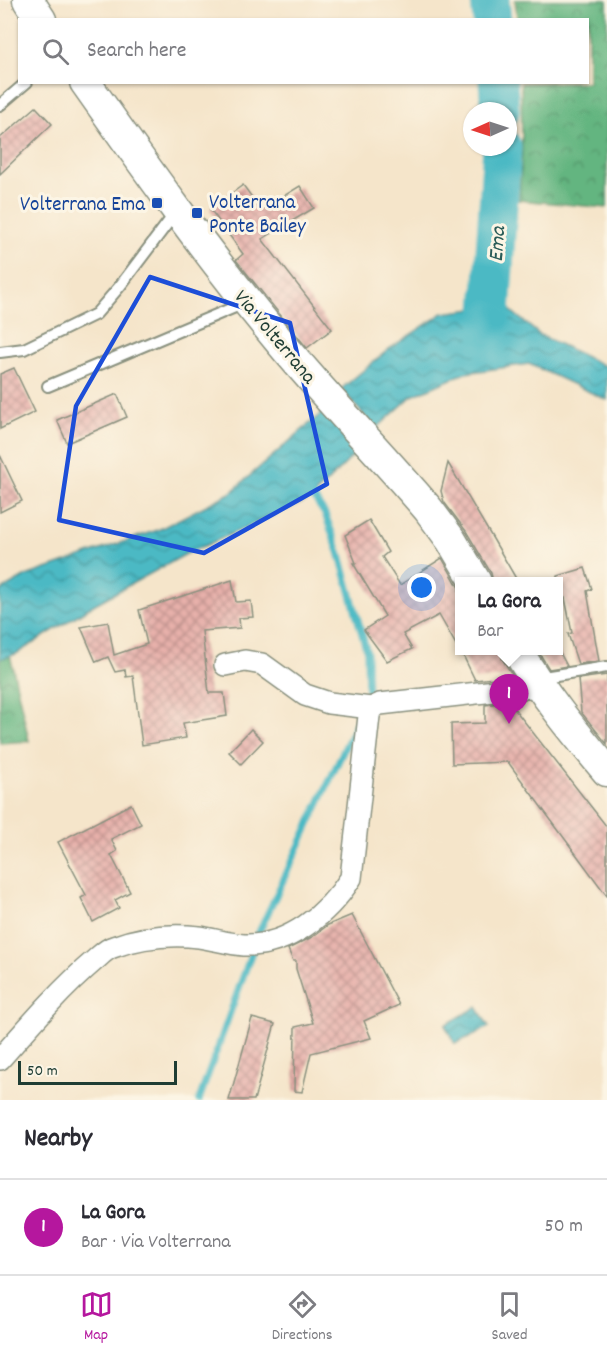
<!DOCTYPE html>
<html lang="en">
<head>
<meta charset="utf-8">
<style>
	:root { --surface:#fff; --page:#f7f7f7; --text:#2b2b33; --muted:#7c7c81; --line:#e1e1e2; --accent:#b5179e }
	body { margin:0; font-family:Dekko,sans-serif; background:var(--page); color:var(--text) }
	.compass { position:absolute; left:463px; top:102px; width:54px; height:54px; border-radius:50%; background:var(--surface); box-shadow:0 2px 4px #0004; rotate:267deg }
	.scale { position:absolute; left:18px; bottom:15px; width:159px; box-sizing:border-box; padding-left:6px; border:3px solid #1f3d34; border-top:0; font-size:16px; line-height:21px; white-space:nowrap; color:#1f3d34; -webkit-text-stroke:4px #fcf5e5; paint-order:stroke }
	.you { position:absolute; left:422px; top:588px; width:21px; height:21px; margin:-15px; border:4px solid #fff; border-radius:50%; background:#1a73e8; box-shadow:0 0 0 9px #1a73e833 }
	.badge { display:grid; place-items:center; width:39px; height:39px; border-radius:50%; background:var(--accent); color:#fff; font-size:20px; font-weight:700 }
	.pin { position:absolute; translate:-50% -50px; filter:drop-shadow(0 2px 3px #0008) }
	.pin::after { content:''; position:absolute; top:32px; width:21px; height:18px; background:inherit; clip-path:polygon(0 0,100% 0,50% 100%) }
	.popup { position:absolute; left:455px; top:577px; width:108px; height:78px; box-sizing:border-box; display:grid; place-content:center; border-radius:0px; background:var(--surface); filter:drop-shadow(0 2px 4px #0005); font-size:20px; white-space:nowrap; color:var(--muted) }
	.popup b { font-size:22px; color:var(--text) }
	.popup::after { content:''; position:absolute; left:50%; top:100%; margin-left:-12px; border:12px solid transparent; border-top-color:var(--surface) }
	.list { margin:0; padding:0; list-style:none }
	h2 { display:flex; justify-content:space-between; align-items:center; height:78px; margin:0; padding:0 24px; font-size:26px }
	h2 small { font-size:20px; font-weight:400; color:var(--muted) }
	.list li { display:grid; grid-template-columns:39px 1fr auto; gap:18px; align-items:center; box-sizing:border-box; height:96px; padding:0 24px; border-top:2px solid var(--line) }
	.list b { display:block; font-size:22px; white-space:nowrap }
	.list p { margin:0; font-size:20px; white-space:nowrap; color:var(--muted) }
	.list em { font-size:20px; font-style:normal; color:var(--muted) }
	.icon { flex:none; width:33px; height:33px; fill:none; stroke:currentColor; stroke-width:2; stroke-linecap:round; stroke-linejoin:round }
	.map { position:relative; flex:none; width:607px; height:1100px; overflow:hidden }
	.search { position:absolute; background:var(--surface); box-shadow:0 2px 4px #0004; left:18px; right:18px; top:18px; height:66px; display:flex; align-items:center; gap:15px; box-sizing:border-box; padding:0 21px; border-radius:0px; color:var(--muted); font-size:22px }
	.sheet { height:174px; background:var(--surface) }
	nav { display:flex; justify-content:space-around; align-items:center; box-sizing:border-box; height:84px; border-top:2px solid var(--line); background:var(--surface); font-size:16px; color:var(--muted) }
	nav a { display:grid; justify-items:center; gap:3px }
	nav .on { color:var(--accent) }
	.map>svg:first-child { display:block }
	.forest { fill:url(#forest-crowns); stroke:#42795a; stroke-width:1.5 }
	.water { fill:url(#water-waves); stroke:#357b7c; stroke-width:1.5 }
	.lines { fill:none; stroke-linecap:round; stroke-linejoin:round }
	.stream { stroke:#4bb9c4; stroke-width:7 }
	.river { stroke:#4bb9c4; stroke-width:39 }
	.building { fill:url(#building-cross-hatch) }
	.lane-casing { stroke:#8a917f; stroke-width:14 }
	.street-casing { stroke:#8a917f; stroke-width:24 }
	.secondary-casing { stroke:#8a917f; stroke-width:33 }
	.lane { stroke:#fff; stroke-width:10 }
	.street { stroke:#fff; stroke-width:21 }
	.secondary { stroke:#fff; stroke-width:30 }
	.marked { fill:none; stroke:#1d4ed8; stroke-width:4.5; stroke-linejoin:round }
	.transit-dot { fill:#1a4fb4; stroke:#fcf5e5; stroke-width:2 }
	.labels { text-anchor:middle; stroke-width:6; stroke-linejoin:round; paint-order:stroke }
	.transit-label { font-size:21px; fill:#164399; stroke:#fcf5e5; text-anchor:start }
	.street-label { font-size:21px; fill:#1f3d34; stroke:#fcf5e5 }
	.water-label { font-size:22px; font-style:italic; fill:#2a5c58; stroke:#fcf5e5 }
</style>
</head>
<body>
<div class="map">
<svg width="607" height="1100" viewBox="0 0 607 1100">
	<defs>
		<pattern id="forest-crowns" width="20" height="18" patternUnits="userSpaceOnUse" patternTransform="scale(1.5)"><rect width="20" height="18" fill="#64b580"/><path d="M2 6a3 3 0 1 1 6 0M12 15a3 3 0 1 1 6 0" fill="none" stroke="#52946a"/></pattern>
		<pattern id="water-waves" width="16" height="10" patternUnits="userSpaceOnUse" patternTransform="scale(1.5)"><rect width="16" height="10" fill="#4bb9c4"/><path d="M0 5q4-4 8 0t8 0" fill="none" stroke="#3e98a0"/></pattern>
		<pattern id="building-cross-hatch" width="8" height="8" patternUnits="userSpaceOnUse" patternTransform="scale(1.5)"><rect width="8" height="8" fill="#e7b0aa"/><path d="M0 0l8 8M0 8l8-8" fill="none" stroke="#bb908b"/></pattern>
	</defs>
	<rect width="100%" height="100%" fill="#fcf5e5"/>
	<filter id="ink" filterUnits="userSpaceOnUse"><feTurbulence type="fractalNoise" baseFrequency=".0167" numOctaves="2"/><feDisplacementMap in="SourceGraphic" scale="12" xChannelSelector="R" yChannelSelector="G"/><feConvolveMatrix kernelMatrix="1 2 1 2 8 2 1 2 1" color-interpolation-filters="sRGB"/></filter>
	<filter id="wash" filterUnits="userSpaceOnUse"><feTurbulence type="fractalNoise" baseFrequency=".008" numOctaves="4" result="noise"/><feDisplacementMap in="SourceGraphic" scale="24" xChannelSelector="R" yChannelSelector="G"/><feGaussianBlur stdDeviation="1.35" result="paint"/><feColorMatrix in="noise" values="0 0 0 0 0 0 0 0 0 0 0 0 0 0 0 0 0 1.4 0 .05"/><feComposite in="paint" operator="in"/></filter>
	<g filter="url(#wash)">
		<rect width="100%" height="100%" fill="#f5e5ca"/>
		<g class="forest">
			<path d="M515,0H607V208L519,200L522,150L521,83L588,82V20L517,19Z"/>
			<path d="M10,655L29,741L0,743V659Z"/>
		</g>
		<g class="water">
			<path d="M504,305L540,335L607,367V400L529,364L465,373L412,396L376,429L341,389L389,349L443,313Z"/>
			<path d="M324,411L359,450L310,499L186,554L95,604L16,654L0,659V591L26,576L160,529L230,493Z"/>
			<path d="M477,1007L489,1027L455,1044L445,1025Z"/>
		</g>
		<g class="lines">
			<path class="stream" d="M199,1100L259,932L368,698L367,652L339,552L325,514L308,489"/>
			<g class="river">
				<path d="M490,0L492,20"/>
				<path d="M498,82L500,111"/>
				<path d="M489,342L502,147"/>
			</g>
		</g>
		<g id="blocks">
			<g class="building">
				<path d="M36,107L52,124L0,174V138Z"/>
				<path d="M243,185L261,210L300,186L314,208L262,239L332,329L307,348L236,260L243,254L210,209Z"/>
				<path d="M14,368L35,412L0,429V374Z"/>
				<path d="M117,394L127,417L67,443L57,420Z"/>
				<path d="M0,455L22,501L0,512Z"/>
				<path d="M448,463L493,539L518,582H493L491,573L466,531L444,502L441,491Z"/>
				<path d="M369,520L388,552L382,557L400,585L442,558L459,588V650L439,615L403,634L412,649L387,661L364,630L385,616L353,563H356L345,535Z"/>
				<path d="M585,568L592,589L587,591L599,661L578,664L568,634L572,633L565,598L558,600V576Z"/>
				<path d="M232,580L236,602L251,601L253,617L239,618L240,628L202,631L209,693H224L227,716L183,723L186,738L142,745L133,676L126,677L125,670L115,672L108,657L96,662L81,627L108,622L114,655L147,644L139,610Z"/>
				<path d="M461,651H500L502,659L513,676L475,680Z"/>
				<path d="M538,651H559L567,666L549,669Z"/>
				<path d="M607,675V744L581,712L578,679Z"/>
				<path d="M509,702L607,827V896L508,762L452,764L451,724L485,723V705Z"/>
				<path d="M251,729L263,741L241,764L229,752Z"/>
				<path d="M131,804L141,824L111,839L117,851L111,855L130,892L115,900L119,908L93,922L81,898L86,895L58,842Z"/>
				<path d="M352,915L399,1005L364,1021L371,1038L311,1053L302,1092L294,1091L295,1027L313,1023L296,969V961H293L288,949L312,937L328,925Z"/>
				<path d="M252,1018L275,1024L254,1100H229Z"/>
			</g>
		</g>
	</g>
	<g filter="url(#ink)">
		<use href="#blocks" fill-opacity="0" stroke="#8a917f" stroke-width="1.5"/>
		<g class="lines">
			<defs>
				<g id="lane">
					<path d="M0,105L27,82"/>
					<path d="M0,352L24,349L96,314L120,286L176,212"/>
					<path d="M48,386L247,302"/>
					<path d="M537,678L607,667"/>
				</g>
				<g id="street">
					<path d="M225,665L245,661L262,664L305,695L329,703L371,708"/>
					<path d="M0,1059C30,1025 60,990 95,960C100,956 106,949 113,947C140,937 170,934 199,937C214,939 228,944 244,945C288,947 328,914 351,878L369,716L371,708L380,704L539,686"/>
				</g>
				<g id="secondary">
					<path d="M28,0L41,20"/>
					<path d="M85,82C145,167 205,251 271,331C321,393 377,449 428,509L451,540L476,582"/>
					<path d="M517,650C543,694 574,732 607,771"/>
				</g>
			</defs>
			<use href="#lane" class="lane-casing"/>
			<use href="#street" class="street-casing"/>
			<use href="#secondary" class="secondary-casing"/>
			<use href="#lane" class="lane"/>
			<use href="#street" class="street"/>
			<use href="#secondary" class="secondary"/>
		</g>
	</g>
	<path class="marked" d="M150,277L290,323L327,484L204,553L59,520L76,406Z"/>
	<g class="transit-dot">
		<rect x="151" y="197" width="12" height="12" rx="3"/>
		<rect x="191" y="207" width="12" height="12" rx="3"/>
	</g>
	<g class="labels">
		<g class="transit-label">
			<text x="209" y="208">Volterrana<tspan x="209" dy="24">Ponte Bailey</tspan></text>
			<text x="145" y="210" text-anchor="end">Volterrana Ema</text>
		</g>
		<g class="street-label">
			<text transform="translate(276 336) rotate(50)" y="7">Via Volterrana</text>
		</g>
		<g class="water-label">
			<text transform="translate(495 244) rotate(-86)" y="8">Ema</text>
		</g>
	</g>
</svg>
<svg class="compass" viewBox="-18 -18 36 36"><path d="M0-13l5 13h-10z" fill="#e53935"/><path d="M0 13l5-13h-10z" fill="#7c7c81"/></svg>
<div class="scale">50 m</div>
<div class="you"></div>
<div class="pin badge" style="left:509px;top:724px">1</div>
<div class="popup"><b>La Gora</b>Bar</div>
<div class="search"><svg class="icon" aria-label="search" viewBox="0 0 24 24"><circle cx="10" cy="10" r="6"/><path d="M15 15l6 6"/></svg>Search here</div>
</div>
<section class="sheet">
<h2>Nearby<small></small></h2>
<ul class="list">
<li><span class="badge">1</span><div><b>La Gora</b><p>Bar · Via Volterrana</p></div><em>50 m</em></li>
</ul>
</section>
<nav>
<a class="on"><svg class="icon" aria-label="map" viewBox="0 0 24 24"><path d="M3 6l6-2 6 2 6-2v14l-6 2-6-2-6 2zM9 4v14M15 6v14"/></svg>Map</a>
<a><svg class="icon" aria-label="directions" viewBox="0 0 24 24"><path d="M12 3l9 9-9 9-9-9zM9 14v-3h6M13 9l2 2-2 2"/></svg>Directions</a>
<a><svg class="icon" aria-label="saved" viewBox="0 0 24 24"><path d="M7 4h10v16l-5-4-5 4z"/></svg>Saved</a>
</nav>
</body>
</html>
